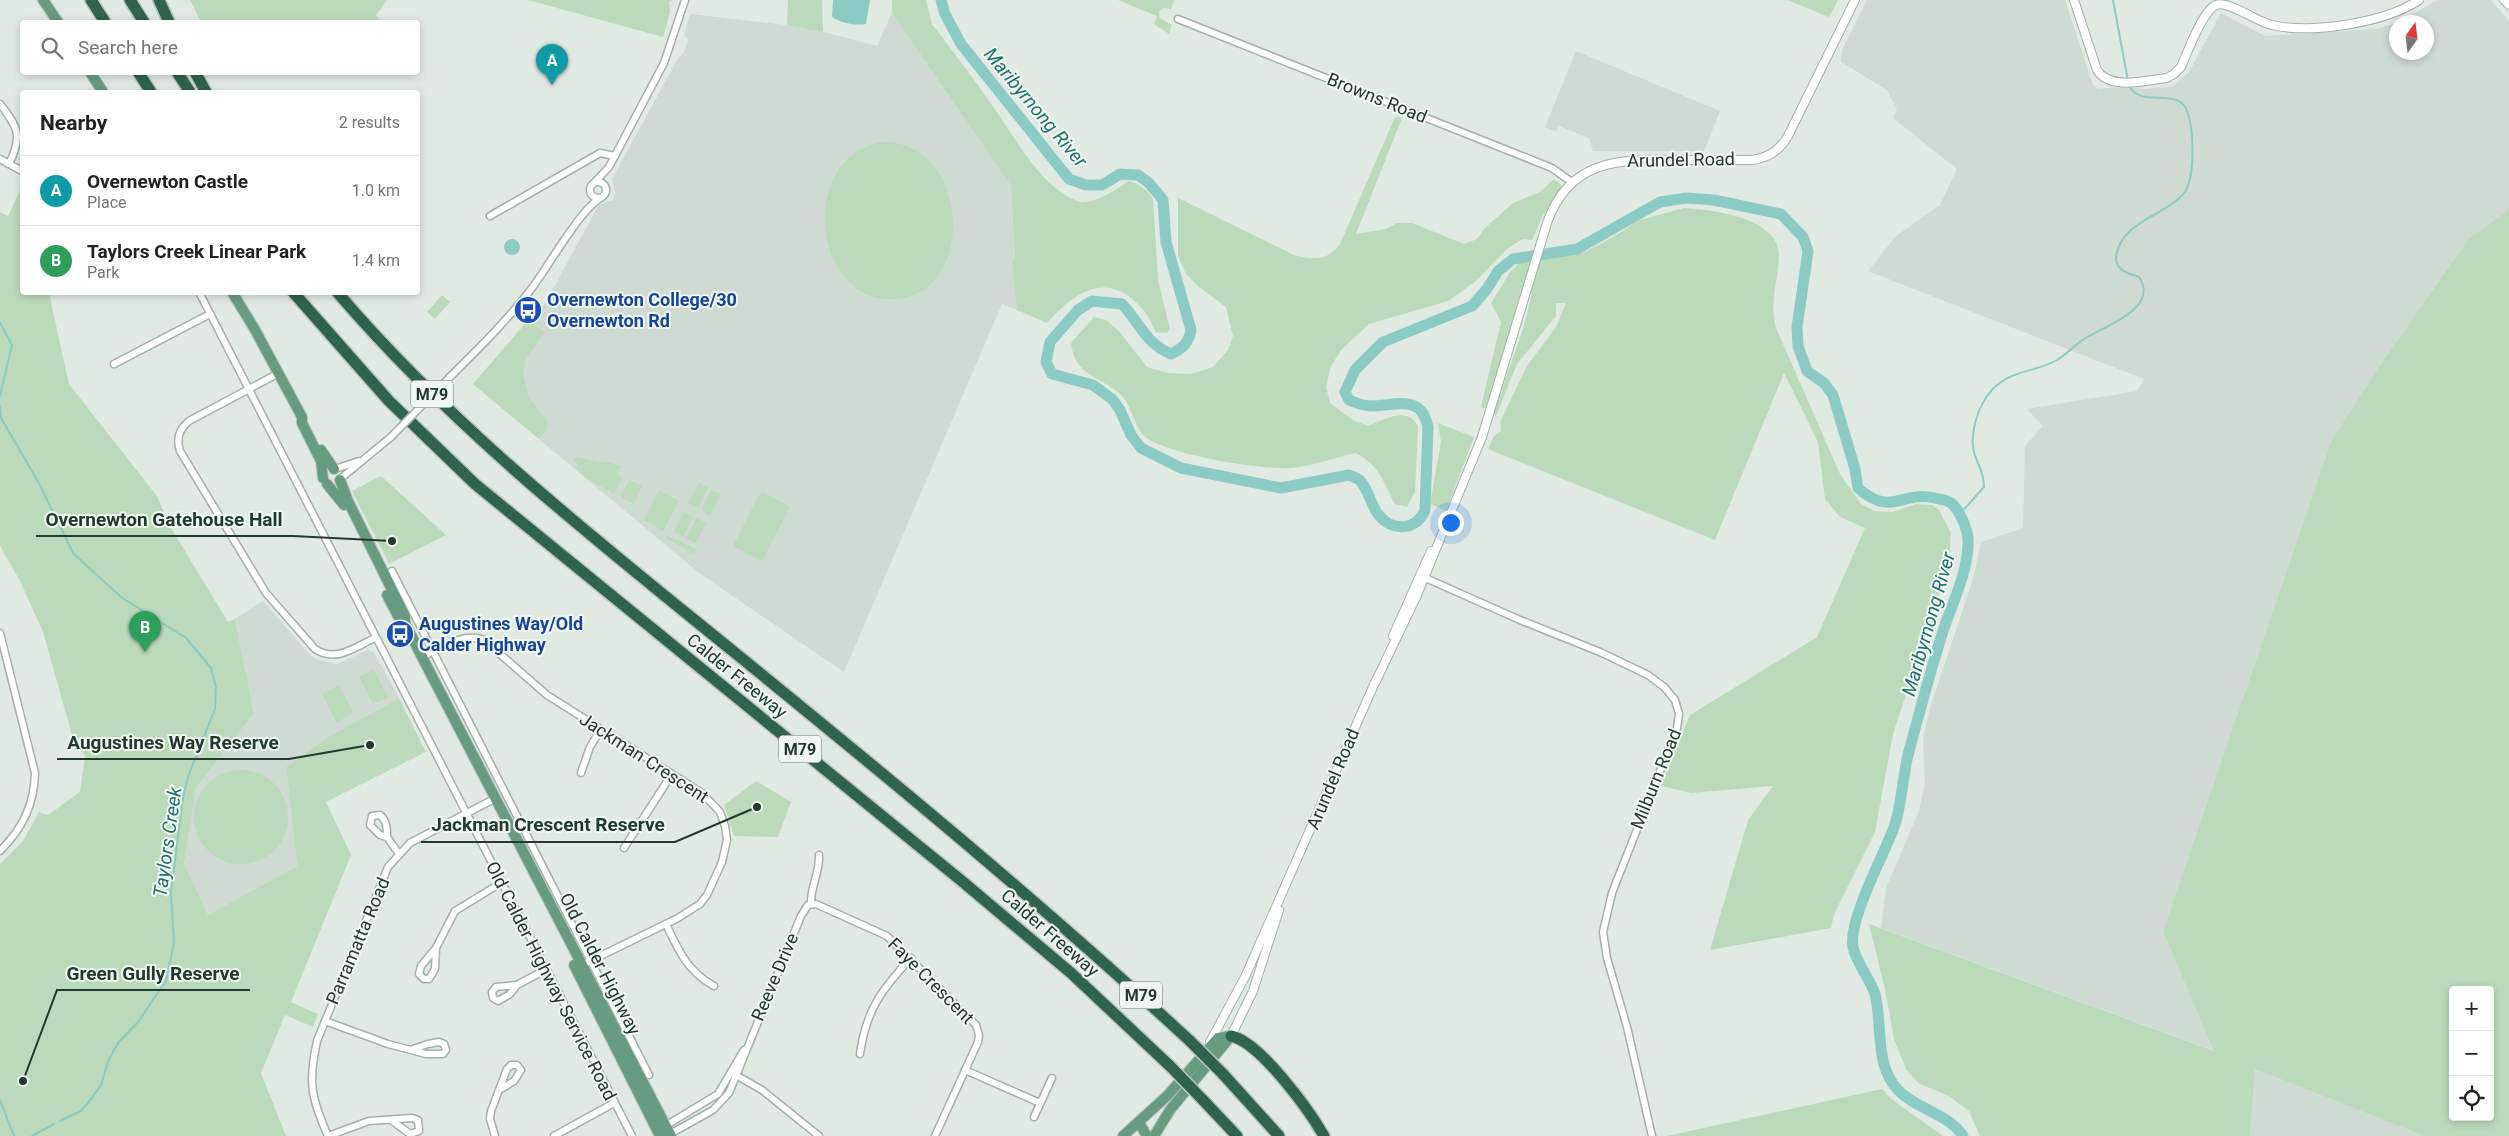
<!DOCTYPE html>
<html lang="en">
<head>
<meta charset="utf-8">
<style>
	:root { --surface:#fff; --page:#f2f2f2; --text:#222; --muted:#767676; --line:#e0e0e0; --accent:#0f766e }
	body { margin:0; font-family:Roboto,sans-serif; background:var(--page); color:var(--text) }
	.controls { position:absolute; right:15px; bottom:15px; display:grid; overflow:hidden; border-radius:5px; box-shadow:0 2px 8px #0003 }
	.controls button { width:45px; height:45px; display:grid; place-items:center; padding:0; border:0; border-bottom:1px solid var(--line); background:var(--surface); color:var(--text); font:25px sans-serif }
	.compass { position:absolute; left:2389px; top:15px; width:45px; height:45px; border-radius:50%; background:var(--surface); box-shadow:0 2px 8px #0003; rotate:14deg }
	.you { position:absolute; left:1450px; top:522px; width:18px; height:18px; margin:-12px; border:4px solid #fff; border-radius:50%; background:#1a73e8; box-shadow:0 0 0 8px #1a73e833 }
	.badge { display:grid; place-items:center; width:32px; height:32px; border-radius:50%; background:var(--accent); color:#fff; font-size:16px; font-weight:700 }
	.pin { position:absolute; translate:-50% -41px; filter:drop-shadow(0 1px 2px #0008) }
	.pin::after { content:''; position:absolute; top:26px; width:18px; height:15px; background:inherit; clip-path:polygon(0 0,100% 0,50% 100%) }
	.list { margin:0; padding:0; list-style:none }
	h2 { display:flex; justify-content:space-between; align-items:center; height:65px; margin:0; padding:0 20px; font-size:21px }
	h2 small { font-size:16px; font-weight:400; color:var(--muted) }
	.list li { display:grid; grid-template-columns:32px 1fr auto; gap:15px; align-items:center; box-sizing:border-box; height:70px; padding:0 20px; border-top:1px solid var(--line) }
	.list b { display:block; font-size:19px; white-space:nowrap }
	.list p { margin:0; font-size:16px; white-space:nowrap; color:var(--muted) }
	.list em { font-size:16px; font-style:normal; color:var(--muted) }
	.icon { flex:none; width:28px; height:28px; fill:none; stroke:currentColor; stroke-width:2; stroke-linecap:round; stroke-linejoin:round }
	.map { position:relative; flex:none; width:2509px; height:1136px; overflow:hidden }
	.search { position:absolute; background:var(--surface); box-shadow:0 2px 8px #0003; left:20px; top:20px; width:400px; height:55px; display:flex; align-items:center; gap:12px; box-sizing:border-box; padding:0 18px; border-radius:5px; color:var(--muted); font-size:19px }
	.panel { position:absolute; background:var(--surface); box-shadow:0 2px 8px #0003; left:20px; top:90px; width:400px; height:205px; border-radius:5px }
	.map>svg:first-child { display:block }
	.built { fill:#cfdad2 }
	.green { fill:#bbdabb; fill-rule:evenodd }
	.water { fill:#8ccbc4 }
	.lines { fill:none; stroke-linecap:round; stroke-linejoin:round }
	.stream { stroke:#8ccbc4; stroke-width:2 }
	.river { stroke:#8ccbc4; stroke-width:11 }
	.minor-casing { stroke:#a3b1a9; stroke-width:9 }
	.tertiary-casing { stroke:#a3b1a9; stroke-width:10 }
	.primary-casing { stroke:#bdc4c0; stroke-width:12 }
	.motorway-casing { stroke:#bdc4c0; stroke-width:14 }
	.minor { stroke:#fff; stroke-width:6 }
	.tertiary { stroke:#fff; stroke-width:8 }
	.primary { stroke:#689c81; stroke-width:10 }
	.motorway { stroke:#30634b; stroke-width:11 }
	.minor-bridge-casing { stroke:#a3b1a9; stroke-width:9; stroke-linecap:butt }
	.motorway-bridge-casing { stroke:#bdc4c0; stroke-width:14; stroke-linecap:butt }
	.minor-bridge { stroke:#fff; stroke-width:6 }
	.motorway-bridge { stroke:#30634b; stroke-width:11 }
	.labels { text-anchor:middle; stroke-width:4; stroke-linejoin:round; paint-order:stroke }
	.shield { fill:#f0f7f2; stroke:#607268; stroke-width:1 }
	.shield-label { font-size:16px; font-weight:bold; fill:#22392d }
	.street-label { font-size:18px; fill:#22392d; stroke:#f0f7f2 }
	.transit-label { font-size:18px; font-weight:bold; fill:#164399; stroke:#f0f7f2; text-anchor:start }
	.water-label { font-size:19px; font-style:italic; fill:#217068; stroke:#f0f7f2 }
	.leader { fill:none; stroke:#22392d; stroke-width:2 }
	.callout-dot { fill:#22392d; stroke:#f0f7f2; stroke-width:2 }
	.callout-label { font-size:19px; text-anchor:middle; font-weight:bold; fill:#22392d; stroke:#f0f7f2; stroke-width:4; stroke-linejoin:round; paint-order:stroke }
</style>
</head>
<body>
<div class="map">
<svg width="2509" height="1136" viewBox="0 0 2509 1136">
	<rect width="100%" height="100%" fill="#e0eae3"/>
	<g class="built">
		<path d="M1867,0H2065L2093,85L2098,89L2131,86L2142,89L2172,87L2177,83L2189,72L2221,13L2265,36L2376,29L2396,23V52H2426V22H2399L2438,0H2491L2509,21V210L2469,238L2385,358L2332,439L2163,931L2215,1051L1881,928L1886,888L1919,811L1925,783L1923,739L1930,708L1973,579L1981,542L2023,528L2025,446L2043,426L2027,409L2137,391L2144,379L1814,250L1868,271L1896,236L1940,205L1957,169L1893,118L1897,109L1887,90L1841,62L1842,50Z"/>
		<path d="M892,13L1011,186L1015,258L1012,262L1017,310L1002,304L844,672L699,573L473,384L546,302L598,206L609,201H613L615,193L612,179L677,60L684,52L688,40L684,35L690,14L804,27L877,46Z"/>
		<path d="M1576,51L1720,111L1704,151H1593L1589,138L1559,126L1556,132L1545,127Z"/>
		<path d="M263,601L309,654L318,660L337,664L368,650L374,652L399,698L328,737L286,767L297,866L208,915L184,865L196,788L254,713L235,619Z"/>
		<path d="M2255,1069L2424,1136H2250Z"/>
	</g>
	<g class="green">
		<path d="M190,0H387L376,15L381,22H201Z"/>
		<path d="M528,0H673L669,1L670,12L663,37Z"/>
		<path d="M788,0H822L823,32L787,25Z"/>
		<path d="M892,0H926L932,24C953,51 974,79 994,108C1016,139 1039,185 1077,201C1089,207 1119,189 1128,181C1137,182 1149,191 1153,199L1158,280L1170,329L1167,333L1156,332C1152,326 1150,318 1145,312C1110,269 1078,289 1047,323L1017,310L1012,262L1015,258L1011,186L892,13Z"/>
		<path d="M1118,0H1174L1171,9L1164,8L1159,12L1160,18L1172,25L1169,34L1154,24L1157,16Z"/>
		<path d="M1787,0H1838L1829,17Z"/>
		<path d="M1395,117L1402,118L1356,234L1386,229L1397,223H1412L1464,244L1477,239L1484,229L1513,203L1540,192L1554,179L1562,186L1543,215L1532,240L1523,239L1508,248L1476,281L1448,301L1369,324L1342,349L1331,366L1326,387L1330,403L1353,420L1368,426C1385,419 1408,405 1418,427L1415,492L1407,507L1395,504C1383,482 1380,466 1356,453C1336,457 1310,467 1290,468C1259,470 1174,455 1148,439C1133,429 1133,405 1120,394C1098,375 1075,376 1071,343L1094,317L1106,320L1119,331L1147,367L1168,373L1191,374L1213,367L1228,350L1233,336L1226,307L1200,288L1186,274L1178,256V198L1294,255C1313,260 1328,261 1340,244Z"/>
		<path d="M883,142C972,143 976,292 897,299C812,307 796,155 883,142Z"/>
		<path d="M22,186V292L49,293L69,384L157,496L171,528L228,622L235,619L254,713L196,788L184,864L208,915L297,866L286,767L328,737L399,698L426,752L326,802L351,855L291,1002L318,1014L313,1027L285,1015L261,1073L286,1136H0V864L23,841L39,812L48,815L80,792L85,756L72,735L43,632L20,581L0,546V212L8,216Z"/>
		<path d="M1684,208C1712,210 1780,217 1779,256C1778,282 1769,303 1776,328L1840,474L1861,504L1875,511L1893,512L1916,504L1933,505L1939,510L1951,533L1949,565L1893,734L1875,832L1834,914L1831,928L1710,950L1748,820L1773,786L1691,793L1661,786L1690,715L1817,637L1865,528L1840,517L1825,499L1818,442L1784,373L1715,540L1488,449L1494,436L1501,431L1500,422L1527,366L1556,327L1566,303H1556V316L1517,364L1496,416L1493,415C1505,375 1526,331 1532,290H1521L1488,407L1486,409L1481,407L1501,322L1491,303L1510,272L1519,263L1530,260L1582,253L1603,243L1640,220Z"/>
		<path d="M2509,210V1136H2424L2255,1069L2250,1136H1980L1969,1111L1949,1096L1918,1083L1906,1069L1894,1039L1885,989L1869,924L2214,1051L2163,931L2332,439L2385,358L2469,238ZM2453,990H2490V1117H2453Z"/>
		<path d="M442,295L450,302L435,319L427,312Z"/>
		<path d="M529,319L544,333L526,359L523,374L528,396L548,422L546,431L539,439L473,384Z"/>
		<path d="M1438,423L1474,437L1446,511L1430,504L1441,442Z"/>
		<path d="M577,457L604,463L605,461L621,466L618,474L623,477L614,494L585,477L576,468L579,465L574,460Z"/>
		<path d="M381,476L446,535L389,564L352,491Z"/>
		<path d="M629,480L642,486L634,504L621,497Z"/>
		<path d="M699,483L708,488L698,508L688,503Z"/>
		<path d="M659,490L679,501L663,531L644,520Z"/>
		<path d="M711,490L721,494L710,515L701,510Z"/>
		<path d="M763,492L790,507L762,561L735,547L734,544L760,493Z"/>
		<path d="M684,512L693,517L683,537L674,532Z"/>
		<path d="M697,518L706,523L696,543L686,538Z"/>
		<path d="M667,536L697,549L694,554L666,538Z"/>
		<path d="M374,670L388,697L373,704L359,677Z"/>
		<path d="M339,685L353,712L337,723L322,694Z"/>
		<circle cx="241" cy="817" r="47"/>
		<path d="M756,781L791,802L778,837L734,836L724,805Z"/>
		<path d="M1882,1089L1890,1098L1943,1136H1667Z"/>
	</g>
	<g class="water">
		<path d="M833,0H870L866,24C855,26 841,23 832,17Z"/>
		<circle cx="512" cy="247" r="8"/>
	</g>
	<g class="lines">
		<g class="stream">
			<path d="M2113,0L2128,81"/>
			<path d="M0,323L12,345L0,396"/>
			<path d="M0,406L1,418L40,485L73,553L121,597L186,638L211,668L216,687L215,709L189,774L183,797L171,893L174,943L166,981L138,1022L118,1043L109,1059L101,1085L91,1099L81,1111L60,1121"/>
			<path d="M1959,515L1984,487C1984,474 1980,469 1976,458C1968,440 1976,412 1987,396C2006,369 2032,374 2057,360C2067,354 2075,345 2084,339C2105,326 2160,308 2139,277C2129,274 2115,270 2116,257C2120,220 2172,214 2186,190C2195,173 2194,129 2187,111C2178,86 2141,109 2129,86"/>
			<path d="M0,1100L14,1136"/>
			<path d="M32,1136L54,1124"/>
		</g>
		<path class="river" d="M941,0L945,14L961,44L1069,179L1086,185H1102L1120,174L1138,175L1149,183L1163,200L1166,242L1191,330C1188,344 1183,348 1171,354C1145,343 1140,323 1122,304L1092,301L1078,310L1050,342L1046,362L1052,374L1093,385L1112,399L1120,410L1131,435L1141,448L1181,468L1281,488L1349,475C1354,477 1359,478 1362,483C1369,492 1371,505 1378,514C1391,532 1417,531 1425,510L1428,427C1421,393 1395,406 1371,406C1363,406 1356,403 1349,400L1345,392L1355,370L1383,342L1472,306L1487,289L1498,271L1513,259L1577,249L1660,202L1686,198L1714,200L1781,214L1803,237L1808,251L1797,327L1798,346L1807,371L1824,383L1833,395L1855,469L1858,488C1892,518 1901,490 1935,498C1940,499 1947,500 1951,503C1960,510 1969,532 1968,543C1968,572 1952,604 1943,631C1930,672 1919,714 1908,755C1902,779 1902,807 1893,830C1883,856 1848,921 1853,947C1856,963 1870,978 1875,994C1883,1025 1874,1065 1898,1090C1916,1109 1949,1114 1963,1136"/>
		<defs>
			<g id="minor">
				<path d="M1178,19L1552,168L1573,183"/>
				<path d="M0,104C18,127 23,136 9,164"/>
				<path d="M0,159L22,171"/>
				<path d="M595,182L609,167L664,63L685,0"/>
				<circle cx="598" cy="190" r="8"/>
				<path d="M490,216L600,153L615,156"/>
				<path d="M199,292L632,1136"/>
				<path d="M114,364L210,314"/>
				<path d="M279,373L189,421C179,429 176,439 180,451L266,593L315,649C336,663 355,647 375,638"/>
				<path d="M449,378C478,349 507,321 532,288C548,267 581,208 601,198"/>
				<path d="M335,469L359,461"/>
				<path d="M340,479L391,437"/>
				<path d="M392,571L649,1075"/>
				<path d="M1421,576L1520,620L1600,652L1648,675L1664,687L1675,700L1679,714L1677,728L1612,893L1603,932L1607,958L1627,1027L1652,1136"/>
				<path d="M0,633L35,773C34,805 23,828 0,851"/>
				<path d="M422,657C441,648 463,632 484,640L547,695L702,793L720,812L725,826L727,840L722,862L707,895L700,904L678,918L582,965"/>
				<path d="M581,773L590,747L601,729"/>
				<path d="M387,837C387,828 387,821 380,815L372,816L370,825L380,835L387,837L399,854"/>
				<path d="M624,848L672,774"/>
				<path d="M811,904C810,887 820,873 819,855"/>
				<path d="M666,924C678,950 688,972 714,986"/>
				<path d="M436,948L435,969L429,979H424L419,974L421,966L436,948L455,911L501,883"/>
				<path d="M517,985L496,987L492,992L493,998L498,1001L510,994L517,985L545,970"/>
				<path d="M325,1021L388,1044L426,1054H443L446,1050L444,1044L439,1042L428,1044L413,1049"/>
				<path d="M860,1054C866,1010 882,989 911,958"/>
				<path d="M965,1070L1040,1103"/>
				<path d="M734,1074L762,1090L819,1136"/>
				<path d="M1034,1117L1052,1078"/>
				<path d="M665,1126L718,1094L744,1050"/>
				<path d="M670,1134L713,1110L729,1093L801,916L808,905L816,904L887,936L976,1025L979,1035L978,1042L935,1136"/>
				<path d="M328,1136C311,1098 308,1082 317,1041L388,867L410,843L494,799"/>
				<path d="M328,1136L369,1121L412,1118L418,1120L419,1131L410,1134L391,1120"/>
				<path d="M495,1136L490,1119L491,1111L507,1069L511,1065H517L521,1070L514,1081L501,1089"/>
				<path d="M554,1136L614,1103"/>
			</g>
			<g id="tertiary">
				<path d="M2074,0L2097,70C2110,91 2147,80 2167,78L2174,74L2181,67C2187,53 2203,10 2216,5C2228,0 2257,22 2272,25C2311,34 2385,23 2419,0"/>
				<path d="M2504,0L2509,5"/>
				<path d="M1393,636L1431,551"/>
				<path d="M1375,683L1417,595L1482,437L1547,223C1569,160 1618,159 1676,160C1701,160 1727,160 1752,160C1769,158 1780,150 1788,136L1855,0"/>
				<path d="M1231,1036L1253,991L1279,910"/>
				<path d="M1210,1042L1245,977L1376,680"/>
			</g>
			<g id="primary">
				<path d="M43,0L58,22"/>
				<path d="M90,72L103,92"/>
				<path d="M232,292L254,328L302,417V423L321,461L323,478"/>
				<path d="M321,450L334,469"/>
				<path d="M340,480L348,501L405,616V623L422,657L671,1136"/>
				<path d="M327,484L344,505"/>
				<path d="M387,595L399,618L405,623"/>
				<path d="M574,965L660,1136"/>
				<path d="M1139,1123L1147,1136"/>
				<path d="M1123,1136L1167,1096L1218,1038L1231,1036"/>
				<path d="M1154,1136L1170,1110L1231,1036"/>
			</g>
			<g id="motorway">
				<path d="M91,0L105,22"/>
				<path d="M130,0L144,22"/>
				<path d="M159,0L169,22"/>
				<path d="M138,72L151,92"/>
				<path d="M177,72L190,92"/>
				<path d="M195,72L206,92"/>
				<path d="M293,292L389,401L475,484L963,882L1071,973L1170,1066"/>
				<path d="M337,292C454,429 595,539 734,652C889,778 1043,905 1190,1041"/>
				<path d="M1231,1036C1260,1042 1309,1110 1324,1136"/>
				<path d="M1223,1074L1279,1136"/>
				<path d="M1202,1099L1237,1136"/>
			</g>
		</defs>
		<use href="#minor" class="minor-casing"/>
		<use href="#tertiary" class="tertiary-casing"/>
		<use href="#primary" class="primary-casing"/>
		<use href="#motorway" class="motorway-casing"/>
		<use href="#minor" class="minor"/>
		<use href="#tertiary" class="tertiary"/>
		<use href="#primary" class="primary"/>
		<use href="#motorway" class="motorway"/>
		<defs>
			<path id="minor-bridge" d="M391,437L449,378"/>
			<g id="motorway-bridge">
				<path d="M1190,1041L1223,1074"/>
				<path d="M1170,1066L1202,1099"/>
			</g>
		</defs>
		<use href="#minor-bridge" class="minor-bridge-casing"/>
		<use href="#motorway-bridge" class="motorway-bridge-casing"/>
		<use href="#minor-bridge" class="minor-bridge"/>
		<use href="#motorway-bridge" class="motorway-bridge"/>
	</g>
	<defs>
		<symbol id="bus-disc" viewBox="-11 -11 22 22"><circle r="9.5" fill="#1a4fb4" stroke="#f0f7f2"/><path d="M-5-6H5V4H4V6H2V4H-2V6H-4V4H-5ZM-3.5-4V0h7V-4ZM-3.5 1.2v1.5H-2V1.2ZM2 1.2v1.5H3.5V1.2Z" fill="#fff"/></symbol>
	</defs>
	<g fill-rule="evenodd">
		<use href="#bus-disc" x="512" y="294" width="32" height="32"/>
		<use href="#bus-disc" x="384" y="618" width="32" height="32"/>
	</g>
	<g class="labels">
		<g class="shield">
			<rect x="411" y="380.5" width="42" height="27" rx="4"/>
			<rect x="779" y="735.5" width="42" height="27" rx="4"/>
			<rect x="1120" y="981.5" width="42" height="27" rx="4"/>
		</g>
		<g class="shield-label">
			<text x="432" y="400">M79</text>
			<text x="800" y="755">M79</text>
			<text x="1141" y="1001">M79</text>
		</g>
		<g class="street-label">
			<text transform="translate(1377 98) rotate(22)" y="6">Browns Road</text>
			<text transform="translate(1681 160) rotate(-1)" y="6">Arundel Road</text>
			<text transform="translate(737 676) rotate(39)" y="6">Calder Freeway</text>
			<text transform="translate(644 758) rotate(33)" y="6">Jackman Crescent</text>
			<text transform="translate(1333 779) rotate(-67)" y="6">Arundel Road</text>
			<text transform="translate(1656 779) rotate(-68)" y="6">Milburn Road</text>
			<text transform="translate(1050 933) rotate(41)" y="6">Calder Freeway</text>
			<text transform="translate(358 941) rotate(-67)" y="6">Parramatta Road</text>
			<text transform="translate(600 964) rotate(63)" y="6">Old Calder Highway</text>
			<text transform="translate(775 977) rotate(-67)" y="6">Reeve Drive</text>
			<text transform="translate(551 981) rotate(63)" y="6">Old Calder Highway Service Road</text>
			<text transform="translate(931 981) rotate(45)" y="6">Faye Crescent</text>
		</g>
		<g class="transit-label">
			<text x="547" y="306">Overnewton College/30<tspan x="547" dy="21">Overnewton Rd</tspan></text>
			<text x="419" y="630">Augustines Way/Old<tspan x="419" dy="21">Calder Highway</tspan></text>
		</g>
		<g class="water-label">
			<text transform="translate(1036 107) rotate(50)" y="7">Maribyrnong River</text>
			<text transform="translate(1928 624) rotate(-74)" y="7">Maribyrnong River</text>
			<text transform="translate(167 842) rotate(-82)" y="7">Taylors Creek</text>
		</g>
	</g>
	<path class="leader" d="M392 541L293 536H36M370 745L289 759H57M757 807L675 842H421M23 1081L57 990H250"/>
	<g class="callout-dot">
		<circle cx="392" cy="541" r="5"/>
		<circle cx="370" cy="745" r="5"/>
		<circle cx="757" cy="807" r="5"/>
		<circle cx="23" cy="1081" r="5"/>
	</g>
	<g class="callout-label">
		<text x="164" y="526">Overnewton Gatehouse Hall</text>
		<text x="173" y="749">Augustines Way Reserve</text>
		<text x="548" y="831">Jackman Crescent Reserve</text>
		<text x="153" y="980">Green Gully Reserve</text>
	</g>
</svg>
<div class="controls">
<button>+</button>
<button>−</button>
<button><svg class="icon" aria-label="locate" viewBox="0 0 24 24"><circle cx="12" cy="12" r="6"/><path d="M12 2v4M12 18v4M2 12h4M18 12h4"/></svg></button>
</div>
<svg class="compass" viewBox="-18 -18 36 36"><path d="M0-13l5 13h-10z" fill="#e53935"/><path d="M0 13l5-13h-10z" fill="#767676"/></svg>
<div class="you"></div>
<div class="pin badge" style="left:552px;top:85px;background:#0f9aa8">A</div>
<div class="pin badge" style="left:145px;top:652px;background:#2e9e5b">B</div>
<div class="search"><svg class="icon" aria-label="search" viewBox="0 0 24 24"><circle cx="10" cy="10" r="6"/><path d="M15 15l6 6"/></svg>Search here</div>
<section class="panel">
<h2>Nearby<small>2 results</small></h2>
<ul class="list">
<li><span class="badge" style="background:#0f9aa8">A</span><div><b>Overnewton Castle</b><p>Place</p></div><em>1.0 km</em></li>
<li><span class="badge" style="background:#2e9e5b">B</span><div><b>Taylors Creek Linear Park</b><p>Park</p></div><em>1.4 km</em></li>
</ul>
</section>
</div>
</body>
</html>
